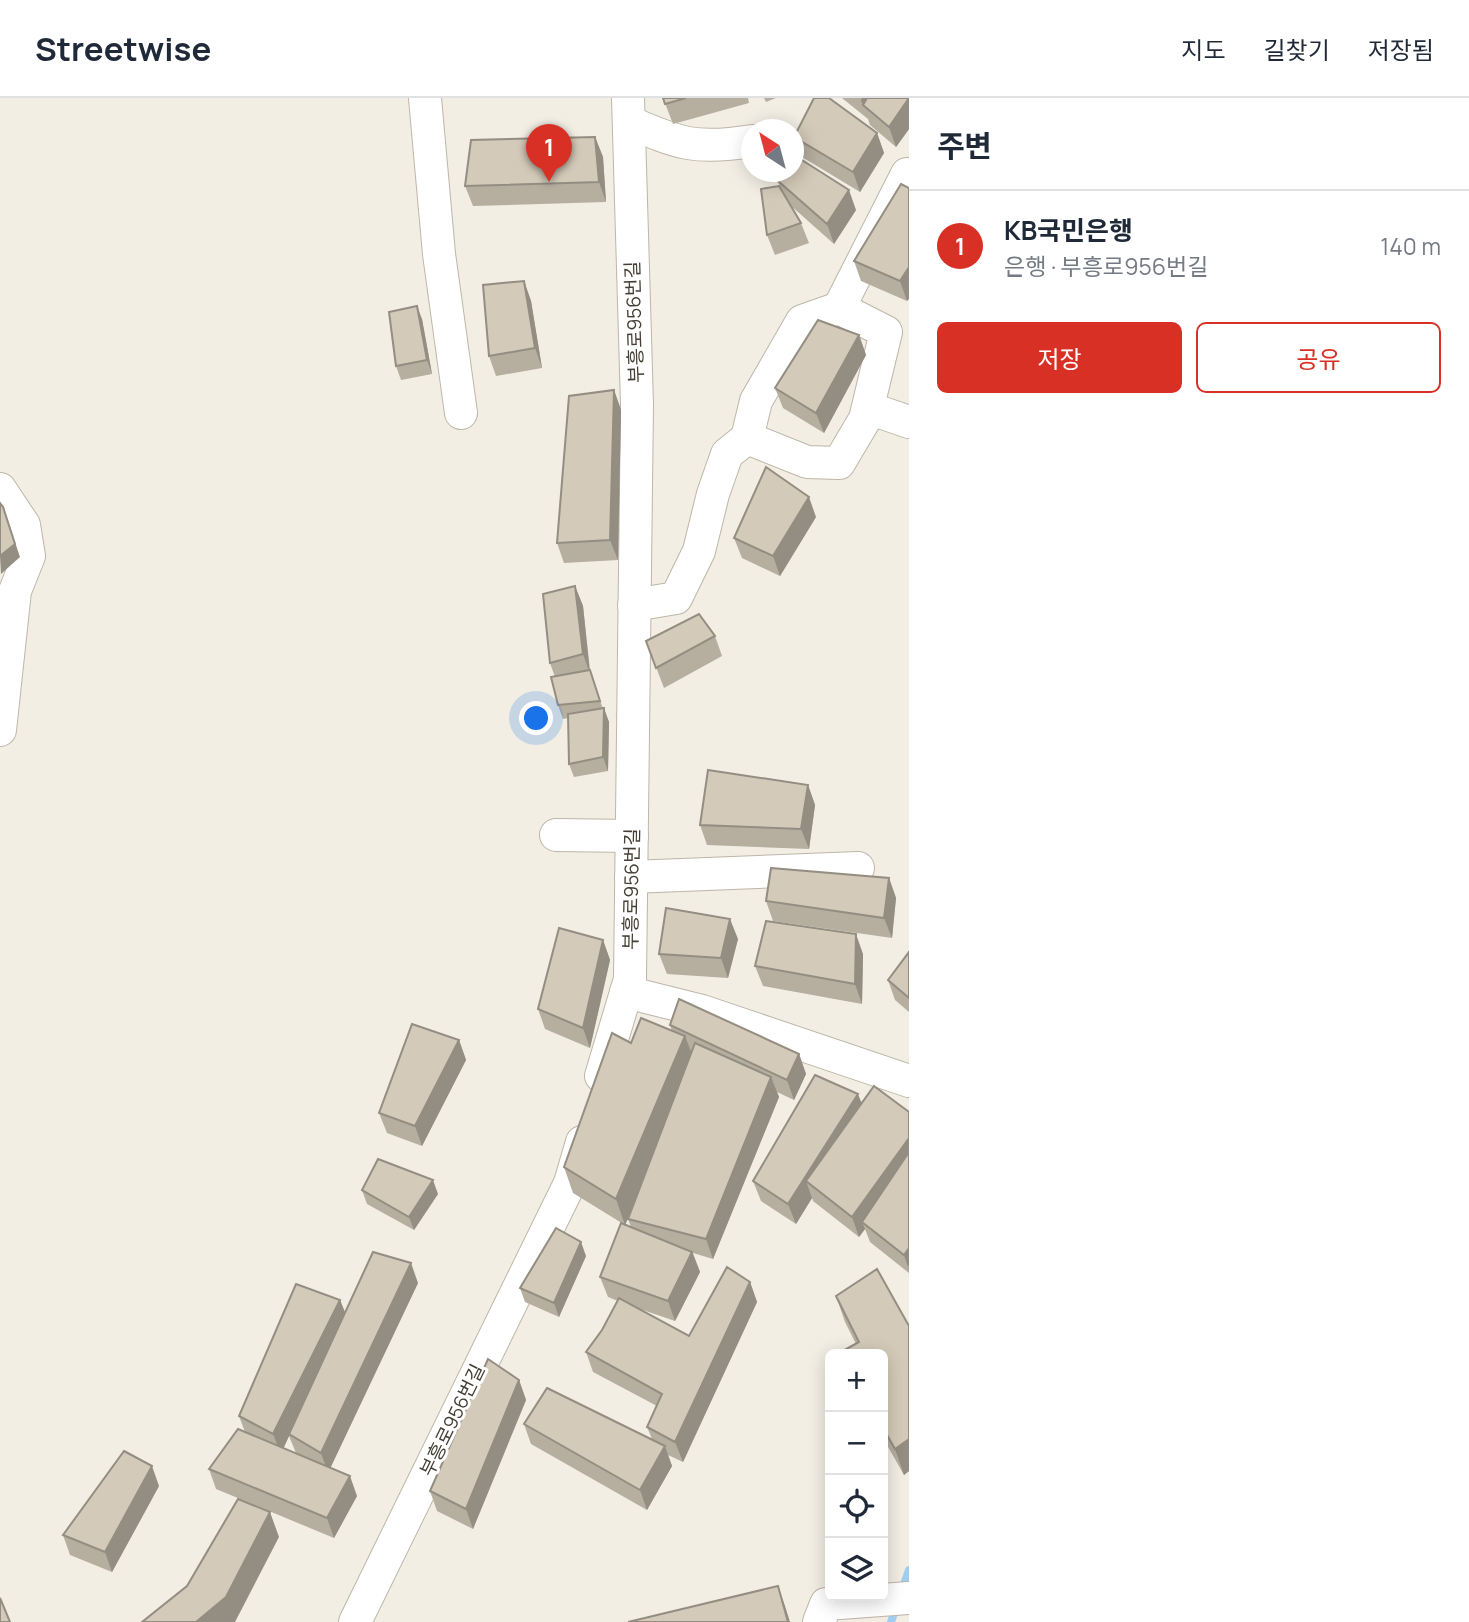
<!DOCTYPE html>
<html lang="ko">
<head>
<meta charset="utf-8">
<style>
	:root { --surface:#fff; --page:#f6f6f7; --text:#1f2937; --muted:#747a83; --line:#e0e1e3; --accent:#d93025 }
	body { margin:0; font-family:Manrope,"Noto Sans KR",sans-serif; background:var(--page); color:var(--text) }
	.controls { position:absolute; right:21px; bottom:21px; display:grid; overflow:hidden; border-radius:10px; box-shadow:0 4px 18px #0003 }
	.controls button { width:63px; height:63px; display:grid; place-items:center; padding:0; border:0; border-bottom:2px solid var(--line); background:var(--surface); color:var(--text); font:35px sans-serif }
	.compass { position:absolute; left:741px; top:21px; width:63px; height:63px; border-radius:50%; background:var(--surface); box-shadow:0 4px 18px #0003; rotate:324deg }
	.you { position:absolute; left:537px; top:621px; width:24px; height:24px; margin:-18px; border:5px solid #fff; border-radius:50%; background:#1a73e8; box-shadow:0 0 0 10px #1a73e833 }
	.badge { display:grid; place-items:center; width:46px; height:46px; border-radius:50%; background:var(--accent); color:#fff; font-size:23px; font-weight:700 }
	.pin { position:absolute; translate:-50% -58px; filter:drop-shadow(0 2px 4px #0008) }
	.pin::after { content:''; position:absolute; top:37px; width:24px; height:21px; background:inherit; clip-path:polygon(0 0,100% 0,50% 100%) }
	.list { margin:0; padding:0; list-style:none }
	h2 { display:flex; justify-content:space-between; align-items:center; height:91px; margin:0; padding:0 28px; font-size:30px }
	h2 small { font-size:23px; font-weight:400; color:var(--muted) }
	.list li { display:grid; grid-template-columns:46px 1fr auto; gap:21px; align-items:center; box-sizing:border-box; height:112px; padding:0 28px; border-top:2px solid var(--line) }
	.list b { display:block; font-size:26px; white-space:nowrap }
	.list p { margin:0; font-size:23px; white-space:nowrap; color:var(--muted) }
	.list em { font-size:23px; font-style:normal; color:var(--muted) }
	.actions { display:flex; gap:14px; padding:21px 28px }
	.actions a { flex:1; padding:16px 0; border:2px solid var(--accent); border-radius:10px; text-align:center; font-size:24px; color:var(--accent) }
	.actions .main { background:var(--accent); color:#fff }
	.icon { flex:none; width:38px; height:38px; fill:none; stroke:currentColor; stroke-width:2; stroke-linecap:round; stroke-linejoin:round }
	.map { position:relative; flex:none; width:909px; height:1524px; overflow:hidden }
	header { display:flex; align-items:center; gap:42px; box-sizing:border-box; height:98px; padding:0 35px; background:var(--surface); border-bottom:2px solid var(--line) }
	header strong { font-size:33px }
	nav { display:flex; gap:38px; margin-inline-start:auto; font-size:24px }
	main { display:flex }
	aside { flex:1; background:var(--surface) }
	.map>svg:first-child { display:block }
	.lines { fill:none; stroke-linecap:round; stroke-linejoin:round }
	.stream { stroke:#9fcef0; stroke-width:8 }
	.minor-casing { stroke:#beb6a7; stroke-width:34 }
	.minor { stroke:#fff; stroke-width:32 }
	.wall { fill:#b6ae9f; fill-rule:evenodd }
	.shaded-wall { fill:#948d82 }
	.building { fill:#d4cab9; stroke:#948d82; stroke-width:2 }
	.labels { text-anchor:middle; stroke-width:6; stroke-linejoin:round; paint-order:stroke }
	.street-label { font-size:19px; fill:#443e34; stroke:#fff }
</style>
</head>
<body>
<header>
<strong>Streetwise</strong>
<nav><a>지도</a><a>길찾기</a><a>저장됨</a></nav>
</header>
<main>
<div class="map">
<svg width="909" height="1524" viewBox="0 0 909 1524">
	<rect width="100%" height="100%" fill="#f2eee4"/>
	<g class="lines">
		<g class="stream">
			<path d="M901,1495L909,1472"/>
			<path d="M891,1524L897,1507"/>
		</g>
		<defs>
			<g id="minor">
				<path d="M425,0L439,156L461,315"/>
				<path d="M629,24C679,46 697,52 752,43"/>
				<path d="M839,210L907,76"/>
				<path d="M868,310L909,324"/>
				<path d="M0,391L24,427L29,458L15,493L0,632"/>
				<path d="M634,507L676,500L699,453L713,396L727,356L747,340L756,303L802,223L839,210L886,234L865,321L839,365L807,364L747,340"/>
				<path d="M556,737L632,738"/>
				<path d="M631,779L858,770"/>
				<path d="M626,894L702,913L909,983"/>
				<path d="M601,978L630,881L637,307L628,0"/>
				<path d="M355,1524L570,1085L582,1044"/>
				<path d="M819,1524L826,1506L909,1500"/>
			</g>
		</defs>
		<use href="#minor" class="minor-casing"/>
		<use href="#minor" class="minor"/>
	</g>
	<g class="wall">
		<path d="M663,0H748L749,5L673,26Z"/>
		<path d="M764,0H776L766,4Z"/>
		<path d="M842,0H909V31L896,49L870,27L868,21Z"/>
		<path d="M877,35L884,55L860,94L802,59L794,39Z"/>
		<path d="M595,39L603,59L606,104L473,108L465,88Z"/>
		<path d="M777,82L856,112L834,146L790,107L801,125L809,145L775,157L767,137L780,89Z"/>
		<path d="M901,86L907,203L861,183L854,163Z"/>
		<path d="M524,183L531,203L542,270L496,278L489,258Z"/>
		<path d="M422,221L432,276L401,282L396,268Z"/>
		<path d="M859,237L866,257L824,335L783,310L775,290Z"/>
		<path d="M614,292L621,312L618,462L564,465L557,445Z"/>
		<path d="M816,419L780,478L742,460L734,440Z"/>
		<path d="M575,488L583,508L590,572L603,611L609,624L608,673L574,679L569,666L568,620L563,621L558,607L555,579L550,565Z"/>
		<path d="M715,538L722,558L664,590L646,543Z"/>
		<path d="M808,687L815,707L809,751L707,747L700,727Z"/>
		<path d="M889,780L896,800L892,840L773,823L766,803Z"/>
		<path d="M738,841L728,880L667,876L659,856Z"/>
		<path d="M603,842L610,862L590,950L545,931L538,911Z"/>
		<path d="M909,854V914L895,902L888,882Z"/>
		<path d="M863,856L862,906L763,888L755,868Z"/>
		<path d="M670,927L799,956L806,976L794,1002L777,994L779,999L713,1161L693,1155L700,1174L675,1223L637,1210L689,1238L750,1184L757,1204L683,1364L668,1357L672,1368L647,1412L531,1346L524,1326L652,1341L647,1329L657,1308L593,1274L586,1254L602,1232L618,1203L608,1199L600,1179L631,1129L628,1121L625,1127L573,1095L564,1069L631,945L672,933Z"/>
		<path d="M459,942L466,962L422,1048L387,1035L379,1015Z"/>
		<path d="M862,1005L909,1014V1175L870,1144L865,1131L859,1139L813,1103L812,1100L796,1126L761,1103L753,1083Z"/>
		<path d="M362,1092L438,1096L414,1132L367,1106Z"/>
		<path d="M586,1158L559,1219L525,1204L520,1190Z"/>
		<path d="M418,1185L330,1370L357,1398L334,1440L216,1391L209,1371L245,1334L239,1318L340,1202L345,1214ZM289,1338L296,1355L283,1350Z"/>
		<path d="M836,1198L909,1228V1373L904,1377L883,1340V1256L856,1246L845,1224Z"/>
		<path d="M519,1282L526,1302L473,1431L437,1413L430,1393Z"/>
		<path d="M159,1388L112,1474L70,1457L63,1437Z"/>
	</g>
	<g class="shaded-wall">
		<path d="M862,0H883L863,8L861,2Z"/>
		<path d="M909,0V31L896,49L889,29Z"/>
		<path d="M877,35L884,55L860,94L853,74Z"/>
		<path d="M595,39L603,59L606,104L599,84Z"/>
		<path d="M849,92L856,112L834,146L827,126Z"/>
		<path d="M909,169V201L907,203L900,183Z"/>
		<path d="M524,183L531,203L542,270L535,250Z"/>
		<path d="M417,208L422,221L432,276L427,262Z"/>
		<path d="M859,237L866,257L824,335L816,315Z"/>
		<path d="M614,292L621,312L618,462L610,442Z"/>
		<path d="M809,399L816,419L780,478L773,458Z"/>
		<path d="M3,409L20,459L1,476L0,458Z"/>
		<path d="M575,488L583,508L590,576L583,556Z"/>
		<path d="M590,572L604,614V610L609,624L608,673L603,659L604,614Z"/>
		<path d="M808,687L815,707L809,751L801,731Z"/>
		<path d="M889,780L896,800L892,840L884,820Z"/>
		<path d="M730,821L738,841L728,880L721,860Z"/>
		<path d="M856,836L863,856L862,906L855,886Z"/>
		<path d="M603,842L610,862L590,950L583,930Z"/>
		<path d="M685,938L695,964L625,1127L616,1101Z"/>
		<path d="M459,942L466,962L422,1048L415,1028Z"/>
		<path d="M799,956L806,976L794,1002L787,982Z"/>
		<path d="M771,979L779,999L713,1161L706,1141Z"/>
		<path d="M858,996L866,1016L806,1083L812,1100L796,1126L788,1106Z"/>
		<path d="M909,1040V1070L862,1124L865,1131L859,1139L852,1119Z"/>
		<path d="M433,1082L438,1096L414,1132L409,1119Z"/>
		<path d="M581,1144L586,1158L559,1219L554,1205Z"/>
		<path d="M909,1150V1168L908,1167L909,1172L904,1157Z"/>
		<path d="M692,1154L700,1174L675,1223L668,1203Z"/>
		<path d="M411,1165L418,1185L328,1375L321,1355Z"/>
		<path d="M750,1184L757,1204L683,1364L675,1344Z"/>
		<path d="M340,1202L348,1222L289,1336V1338L281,1356L273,1336Z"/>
		<path d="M519,1282L526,1302L473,1431L466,1411Z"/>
		<path d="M909,1341V1373L904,1377L895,1351Z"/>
		<path d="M665,1348L672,1368L647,1412L640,1392Z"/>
		<path d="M152,1368L159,1388L112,1474L105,1454Z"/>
		<path d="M350,1378L357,1398L334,1440L327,1420Z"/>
		<path d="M270,1414L279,1439L235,1524H196Z"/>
		<path d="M778,1488L785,1508L790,1524H788Z"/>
	</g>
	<g class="building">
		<path d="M663,0H686L665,6Z"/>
		<path d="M814,0H829L877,35L853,74L794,39Z"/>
		<path d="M867,0H909L889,29L863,7Z"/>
		<path d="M595,39L599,84L465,88L471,42Z"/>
		<path d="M794,57L849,92L827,126L777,82L782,74H794Z"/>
		<path d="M901,86L909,90V169L900,183L854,163Z"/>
		<path d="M779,88L801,125L767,137L761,91Z"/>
		<path d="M524,183L535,250L489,258L483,187Z"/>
		<path d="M417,208L427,262L396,268L389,214Z"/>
		<path d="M818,222L859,237L816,315L775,290Z"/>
		<path d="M614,292L610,442L557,445L569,298Z"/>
		<path d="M766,369L809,399L773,458L734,440Z"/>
		<path d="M0,405L3,409L15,446L0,458Z"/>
		<path d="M575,488L583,556L550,565L543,496Z"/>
		<path d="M699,516L715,538L656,570L646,543Z"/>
		<path d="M590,572L600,603L558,607L551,579Z"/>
		<path d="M604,610L603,659L569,666L568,616Z"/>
		<path d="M708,672L808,687L801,731L700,727Z"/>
		<path d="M771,770L889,780L884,820L766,803Z"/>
		<path d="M666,810L730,821L721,860L659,856Z"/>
		<path d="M766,823L856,836L855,886L755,868Z"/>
		<path d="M559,830L603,842L583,930L538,911Z"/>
		<path d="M909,854V900L888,882Z"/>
		<path d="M679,901L799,956L787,982L670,927Z"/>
		<path d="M641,920L685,938L616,1101L564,1069L612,935L631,945Z"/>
		<path d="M412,926L459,942L415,1028L379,1015Z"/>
		<path d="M695,945L771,979L706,1141L628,1121Z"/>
		<path d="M815,977L858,996L788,1106L753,1083Z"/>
		<path d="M874,988L909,1014V1040L852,1119L806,1083Z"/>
		<path d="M909,1054V1150L904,1157L862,1124Z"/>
		<path d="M378,1061L433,1082L409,1119L362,1092Z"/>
		<path d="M621,1125L692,1154L668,1203L600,1179Z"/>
		<path d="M556,1130L581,1144L554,1205L520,1190Z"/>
		<path d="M373,1154L411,1165L321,1355L289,1336Z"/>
		<path d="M727,1169L750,1184L675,1344L647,1329L662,1296L586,1254L602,1232L619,1200L689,1238Z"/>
		<path d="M877,1171L909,1228V1341L895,1351L883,1330V1256H840L839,1255L859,1244L836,1198Z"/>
		<path d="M296,1186L340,1202L273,1336L239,1318Z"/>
		<path d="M488,1261L519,1282L466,1411L430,1393Z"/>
		<path d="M547,1290L665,1348L640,1392L524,1326Z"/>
		<path d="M238,1331L350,1378L327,1420L209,1371Z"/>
		<path d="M124,1353L152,1368L105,1454L63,1437Z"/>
		<path d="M238,1401L270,1414L226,1499L196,1524H142L187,1488Z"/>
		<path d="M778,1488L788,1524H628Z"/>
		<path d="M0,1500L10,1524H0Z"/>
	</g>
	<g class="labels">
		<g class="street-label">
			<text transform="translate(634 224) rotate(-92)" y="7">부흥로956번길</text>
			<text transform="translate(631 791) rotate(-89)" y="7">부흥로956번길</text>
			<text transform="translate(452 1322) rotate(-64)" y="7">부흥로956번길</text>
		</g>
	</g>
</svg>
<div class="controls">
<button>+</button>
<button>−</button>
<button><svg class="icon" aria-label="locate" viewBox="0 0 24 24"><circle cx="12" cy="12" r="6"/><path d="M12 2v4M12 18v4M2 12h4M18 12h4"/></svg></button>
<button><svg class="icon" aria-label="layers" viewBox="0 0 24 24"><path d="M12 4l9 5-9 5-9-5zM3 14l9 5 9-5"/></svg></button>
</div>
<svg class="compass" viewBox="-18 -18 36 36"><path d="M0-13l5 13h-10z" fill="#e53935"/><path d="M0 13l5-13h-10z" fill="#747a83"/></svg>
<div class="you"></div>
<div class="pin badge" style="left:549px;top:84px">1</div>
</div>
<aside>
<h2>주변<small></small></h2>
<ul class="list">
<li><span class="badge">1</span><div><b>KB국민은행</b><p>은행 · 부흥로956번길</p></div><em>140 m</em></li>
</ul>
<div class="actions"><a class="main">저장</a><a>공유</a></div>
</aside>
</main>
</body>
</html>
